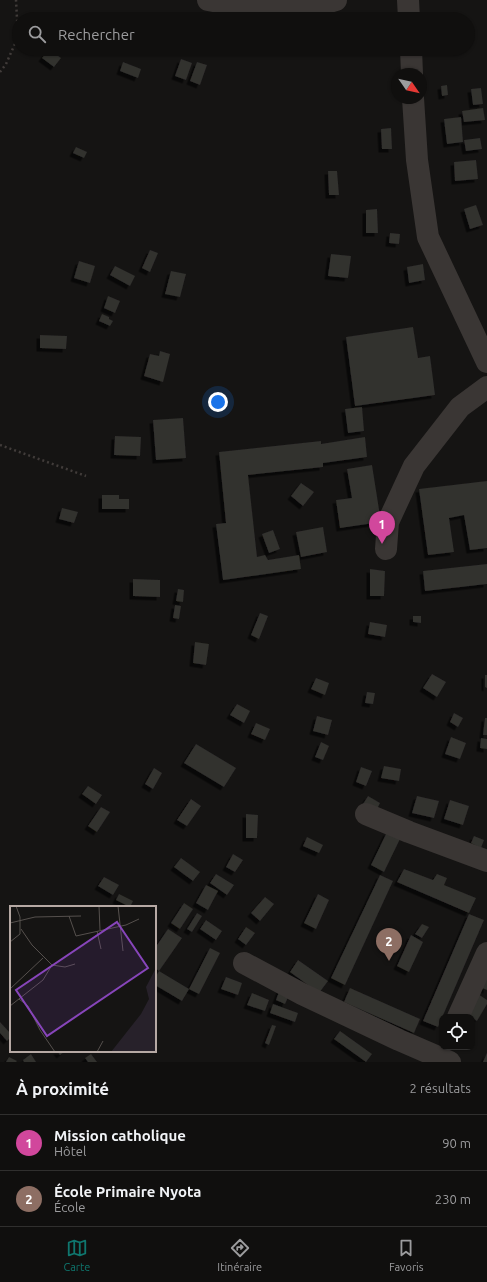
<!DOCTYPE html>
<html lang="fr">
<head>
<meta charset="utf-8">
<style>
	:root { --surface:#100f0e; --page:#1e1d1c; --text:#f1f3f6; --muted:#9c9c9e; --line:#302f2e; --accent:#0f766e }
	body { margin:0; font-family:Ubuntu,sans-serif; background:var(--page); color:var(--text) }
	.controls { position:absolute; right:12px; bottom:12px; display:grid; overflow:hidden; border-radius:8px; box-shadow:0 1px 3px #0004 }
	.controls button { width:36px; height:36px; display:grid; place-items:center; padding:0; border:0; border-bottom:1px solid var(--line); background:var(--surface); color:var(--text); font:20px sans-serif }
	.compass { position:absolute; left:391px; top:68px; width:36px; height:36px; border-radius:50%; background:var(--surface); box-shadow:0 1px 3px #0004; rotate:124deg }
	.you { position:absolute; left:218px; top:402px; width:14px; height:14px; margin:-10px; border:3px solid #fff; border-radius:50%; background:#1a73e8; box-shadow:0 0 0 6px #1a73e833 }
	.badge { display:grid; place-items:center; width:26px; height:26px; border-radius:50%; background:var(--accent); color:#fff; font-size:13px; font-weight:700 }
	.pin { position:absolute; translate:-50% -33px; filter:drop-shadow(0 1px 2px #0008) }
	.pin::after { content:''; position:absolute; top:21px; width:14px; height:12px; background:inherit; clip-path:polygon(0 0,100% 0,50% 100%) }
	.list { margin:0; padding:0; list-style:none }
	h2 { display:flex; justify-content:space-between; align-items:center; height:52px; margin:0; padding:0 16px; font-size:17px }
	h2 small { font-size:13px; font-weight:400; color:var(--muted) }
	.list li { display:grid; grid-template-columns:26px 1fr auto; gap:12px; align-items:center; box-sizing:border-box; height:56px; padding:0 16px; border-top:1px solid var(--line) }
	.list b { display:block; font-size:15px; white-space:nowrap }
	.list p { margin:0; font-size:13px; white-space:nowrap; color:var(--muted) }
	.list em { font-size:13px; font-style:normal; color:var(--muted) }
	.icon { flex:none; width:22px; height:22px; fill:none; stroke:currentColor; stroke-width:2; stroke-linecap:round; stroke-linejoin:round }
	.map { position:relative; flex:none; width:487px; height:1062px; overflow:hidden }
	.search { position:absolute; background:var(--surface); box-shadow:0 1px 3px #0004; left:12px; right:12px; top:12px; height:44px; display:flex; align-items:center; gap:10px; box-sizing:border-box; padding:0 14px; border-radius:22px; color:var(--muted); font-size:15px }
	.sheet { height:164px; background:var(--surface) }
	nav { display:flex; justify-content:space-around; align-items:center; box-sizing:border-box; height:56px; border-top:1px solid var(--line); background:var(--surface); font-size:11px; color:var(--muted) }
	nav a { display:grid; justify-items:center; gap:2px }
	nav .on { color:var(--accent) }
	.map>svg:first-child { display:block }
	.building { fill:#31302e; filter:url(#shadow) }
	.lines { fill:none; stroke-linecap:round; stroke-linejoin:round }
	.path { stroke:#413c3a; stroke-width:2.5; stroke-dasharray:2 3; stroke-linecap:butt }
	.minor { stroke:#3a3634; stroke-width:22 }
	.inset-road { fill:none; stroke:#55504d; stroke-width:1 }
	.view { fill:#8745ba; fill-opacity:0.15; stroke:#8745ba; stroke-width:2 }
	.inset-edge { fill:none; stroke:#b6a9a4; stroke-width:2 }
</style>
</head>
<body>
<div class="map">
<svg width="487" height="1062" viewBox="0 0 487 1062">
	<defs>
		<filter id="shadow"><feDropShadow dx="-3.5" dy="3.5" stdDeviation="0" flood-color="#0009"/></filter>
	</defs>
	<rect width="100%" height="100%" fill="#151413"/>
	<g class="building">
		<path d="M49,49L61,58L54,67L42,58Z"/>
		<path d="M181,59L192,63L186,80L175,76Z"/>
		<path d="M123,62L141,69L138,78L120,71Z"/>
		<path d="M197,62L207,65L200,85L190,81Z"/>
		<path d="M447,85L448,95L442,96L441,86Z"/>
		<path d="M481,88L483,104L473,105L471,89Z"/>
		<path d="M483,108L485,120L464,122L462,111Z"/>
		<path d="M461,117L463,142L447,144L444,119Z"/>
		<path d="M391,128L392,149H382L381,129Z"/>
		<path d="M480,138L482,149L466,151L464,140Z"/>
		<path d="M76,147L87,152L84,158L73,153Z"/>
		<path d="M476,160L478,179L455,181L454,162Z"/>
		<path d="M328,171H337L339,195H329Z"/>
		<path d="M476,205L483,225L470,229L464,209Z"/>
		<path d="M377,209L378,233H366V210Z"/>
		<path d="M390,233L400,234L399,244L389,243Z"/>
		<path d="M150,250L158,253L150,272L142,268Z"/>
		<path d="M331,254L351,256L348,278L328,276Z"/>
		<path d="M79,261L95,266L90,283L74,278Z"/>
		<path d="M423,264L425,280L409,283L407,267Z"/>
		<path d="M115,266L135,276L130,286L110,275Z"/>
		<path d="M171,271L186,274L180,297L165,294Z"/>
		<path d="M108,296L120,301L115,313L104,308Z"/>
		<path d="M102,314L109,317V319L113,321L110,326L99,321Z"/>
		<path d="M413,327L418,358L430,356L435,395L355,406L346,337Z"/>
		<path d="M40,335L67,336L66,349L40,348Z"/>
		<path d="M160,351L170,354L163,382L144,376L150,354L159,356Z"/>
		<path d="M362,407L364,431L348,433L345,409Z"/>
		<path d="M183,418L186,458L156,460L153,420Z"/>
		<path d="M115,436L141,437L140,456L114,455Z"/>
		<path d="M365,437L367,457L323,463V467L248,475L257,557L265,555L268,560L299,555L301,569L223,580L216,524L226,523L219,452L321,441V444Z"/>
		<path d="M372,465L381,522L340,528L336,500L352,498L347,469Z"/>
		<path d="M487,481V548L470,550L464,515L449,518L454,552L428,555L419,489Z"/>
		<path d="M301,483L314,492L303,506L291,496Z"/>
		<path d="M102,495H119V499H129V509H102Z"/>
		<path d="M62,508L78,512L74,523L59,519Z"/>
		<path d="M323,527L327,552L301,557L296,532Z"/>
		<path d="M273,530L280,549L269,553L262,534Z"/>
		<path d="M487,564V584L425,591L423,571Z"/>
		<path d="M370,569L385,571L384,596H370Z"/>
		<path d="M133,579L160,580V597L133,596Z"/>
		<path d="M178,589L184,590L183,602L176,601Z"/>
		<path d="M175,605L181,606L179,619L173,618Z"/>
		<path d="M260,613L268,616L259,639L251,635Z"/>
		<path d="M413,616H421V623L413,622Z"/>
		<path d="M370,622L387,625L385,637L368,634Z"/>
		<path d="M195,642L209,644L206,665L193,663Z"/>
		<path d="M432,674L446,682L437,697L423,688Z"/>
		<path d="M485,675H487V688L485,687Z"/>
		<path d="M316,678L329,683L325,695L311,689Z"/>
		<path d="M367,692L375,693L373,704L365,703Z"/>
		<path d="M237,704L250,711L244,723L230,715Z"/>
		<path d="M454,713L463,718L458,727L450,722Z"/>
		<path d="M317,716L332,720L328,735L313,731Z"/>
		<path d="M485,718H487V735H483Z"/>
		<path d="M256,723L270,729L265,740L251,734Z"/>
		<path d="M451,737L466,743L460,759L445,754Z"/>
		<path d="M481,738L487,739V749L480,748Z"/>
		<path d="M321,742L329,746L323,760L315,757Z"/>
		<path d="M196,744L236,768L224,787L184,763Z"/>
		<path d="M384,766L401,769L399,781L381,778Z"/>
		<path d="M361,767L372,771L366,786L356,782Z"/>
		<path d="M154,768L162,773L153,789L145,784Z"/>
		<path d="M88,786L102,795L96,804L82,794Z"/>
		<path d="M368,796L380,803L376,811L363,804Z"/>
		<path d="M417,796L439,801L434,818L412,813Z"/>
		<path d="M191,799L201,806L187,826L177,820Z"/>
		<path d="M450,800L469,806L463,825L444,819Z"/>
		<path d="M101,807L110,812L97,832L88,826Z"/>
		<path d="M246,814L258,815L257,838H246Z"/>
		<path d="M387,832L400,839L384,872L371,865Z"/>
		<path d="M474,836L484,840L481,848L471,843Z"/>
		<path d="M307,837L323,845L319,853L303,846Z"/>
		<path d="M233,854L243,860L235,872L226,867Z"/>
		<path d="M181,858L200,872L193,881L174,867Z"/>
		<path d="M404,869L433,880L437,874L447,878L444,885L476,898L469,913L397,882Z"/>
		<path d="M216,874L234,885L227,895L210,883Z"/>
		<path d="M380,875L393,881L345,985L331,978Z"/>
		<path d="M104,877L119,885L113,895L98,886Z"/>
		<path d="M206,885L218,891L208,910L196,903Z"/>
		<path d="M119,894L133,901L130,907L116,900Z"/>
		<path d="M318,894L329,900L316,929L304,923Z"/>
		<path d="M265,897L274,904L260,921L251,913Z"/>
		<path d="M184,903L193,909L180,929L171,923Z"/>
		<path d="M197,913L202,916L192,932L187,929Z"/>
		<path d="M469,914L484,920L438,1027L423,1021Z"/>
		<path d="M206,920L222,931L216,940L200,929Z"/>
		<path d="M422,924L429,927L422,938L415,934Z"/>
		<path d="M246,927L255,933L246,945L238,939Z"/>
		<path d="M168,929L182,938L159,971L155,968V948Z"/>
		<path d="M411,935L423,942L409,972L397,966Z"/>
		<path d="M210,948L220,953L199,994L189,989L182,1001L155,985V978L159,971L189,989Z"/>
		<path d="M298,960L328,981L319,993L290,972Z"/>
		<path d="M226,977L242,983L238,995L221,989Z"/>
		<path d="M487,979V990L480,987Z"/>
		<path d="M350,988L420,1019L414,1033L344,1002Z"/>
		<path d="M280,989L290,993L285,1004L276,1000Z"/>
		<path d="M252,993L269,1000L265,1011L247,1005Z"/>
		<path d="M478,994L487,1000V1004L477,1021L466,1014Z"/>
		<path d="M273,1004L298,1013L295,1022L270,1013Z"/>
		<path d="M0,1022L11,1034V1037L7,1041L0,1033Z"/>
		<path d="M272,1025L276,1026L269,1045L265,1043Z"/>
		<path d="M340,1031L372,1054L366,1062L334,1039Z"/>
		<path d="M57,1051H65L60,1055Z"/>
		<path d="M487,1053V1062H483Z"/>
		<path d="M31,1054L36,1062H24L23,1060Z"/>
		<path d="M91,1054L97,1062H88L85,1058Z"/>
		<path d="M9,1057L17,1061L16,1062H6Z"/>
	</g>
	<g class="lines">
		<g class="path">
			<path d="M0,72L6,64L18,37L16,0"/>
			<path d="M0,445L86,476"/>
		</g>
		<g class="minor">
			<path d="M208,0L234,5L310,8L336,0"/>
			<path d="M408,0L409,19"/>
			<path d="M411,49L412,74"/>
			<path d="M413,98L417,160L428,237L487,362"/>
			<path d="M386,549L388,522L414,466L460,407L487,387"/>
			<path d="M366,814L409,832L487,861"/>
			<path d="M244,963L302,994L399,1040L450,1062"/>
			<path d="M458,1017L487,953"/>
		</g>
	</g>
	<g transform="translate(10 906)">
		<rect width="146" height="146" fill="#151413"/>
		<path d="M146,62V146H101L131,108L139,93L136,81Z" fill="#27212a"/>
		<path class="inset-road" d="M89,0L90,24M108,0L113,45M59,10L66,30L116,19L129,13M0,17L25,11L71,10M11,23L22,39L42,59L55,61L65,58M87,25L91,43M0,36L10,28V11L6,0M0,83L33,52M9,93L18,100L30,124L45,146M0,100L33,74L42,59M87,146L93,135"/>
		<path class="view" d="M107,16L138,62L37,130L6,84Z"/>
		<rect width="146" height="146" class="inset-edge"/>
	</g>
</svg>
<div class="controls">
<button><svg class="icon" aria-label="locate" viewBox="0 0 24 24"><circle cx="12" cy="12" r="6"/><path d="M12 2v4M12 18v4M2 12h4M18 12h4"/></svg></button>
</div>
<svg class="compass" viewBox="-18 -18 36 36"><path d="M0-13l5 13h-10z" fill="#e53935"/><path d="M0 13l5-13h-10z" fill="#9c9c9e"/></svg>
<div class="you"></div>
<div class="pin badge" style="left:382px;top:544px;background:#d1479c">1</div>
<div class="pin badge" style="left:389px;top:961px;background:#8d6e63">2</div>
<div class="search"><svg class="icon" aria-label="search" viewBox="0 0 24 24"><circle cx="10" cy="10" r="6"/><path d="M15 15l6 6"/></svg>Rechercher</div>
</div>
<section class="sheet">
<h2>À proximité<small>2 résultats</small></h2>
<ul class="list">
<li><span class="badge" style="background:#d1479c">1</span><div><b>Mission catholique</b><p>Hôtel</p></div><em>90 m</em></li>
<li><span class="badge" style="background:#8d6e63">2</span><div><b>École Primaire Nyota</b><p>École</p></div><em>230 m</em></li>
</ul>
</section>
<nav>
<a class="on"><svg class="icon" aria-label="map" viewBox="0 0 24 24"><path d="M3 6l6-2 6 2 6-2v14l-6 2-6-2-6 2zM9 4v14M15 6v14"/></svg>Carte</a>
<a><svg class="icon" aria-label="directions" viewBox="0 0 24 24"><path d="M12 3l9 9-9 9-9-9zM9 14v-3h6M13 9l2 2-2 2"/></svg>Itinéraire</a>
<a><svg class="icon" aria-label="saved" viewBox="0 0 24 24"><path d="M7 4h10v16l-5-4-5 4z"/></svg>Favoris</a>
</nav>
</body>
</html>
